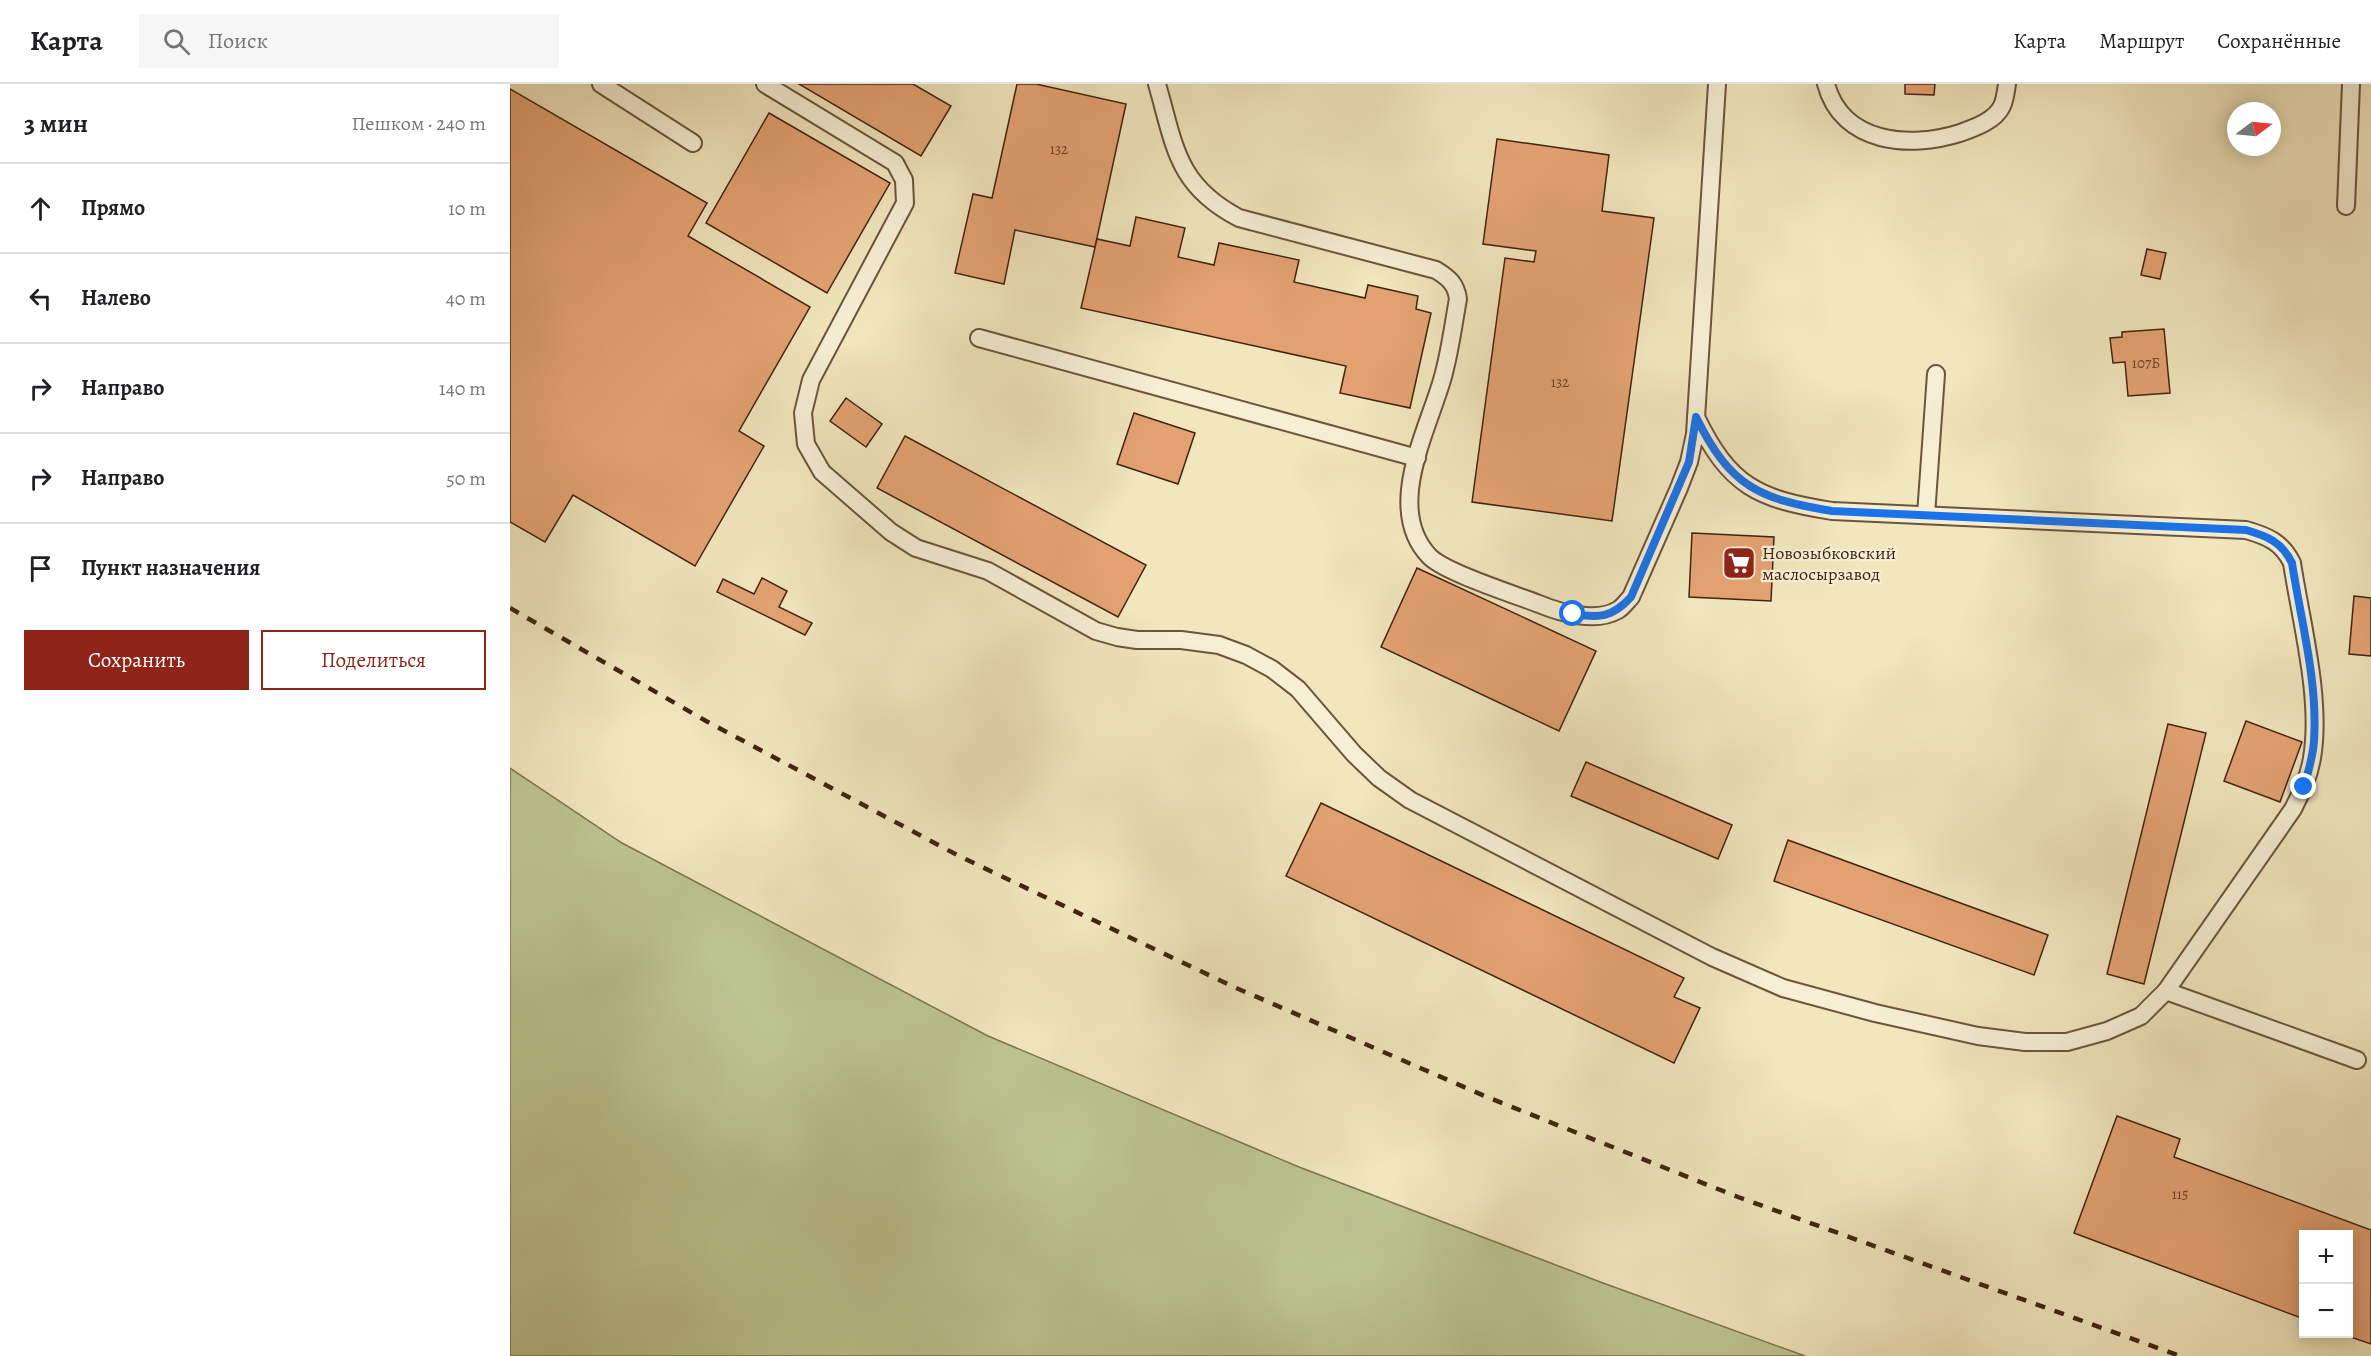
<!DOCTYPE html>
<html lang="ru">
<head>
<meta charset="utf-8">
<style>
	:root { --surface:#fff; --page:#f6f6f6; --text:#202124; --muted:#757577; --line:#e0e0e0; --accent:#8f2418 }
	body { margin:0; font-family:Alegreya,serif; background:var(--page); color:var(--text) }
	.controls { position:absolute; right:18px; bottom:18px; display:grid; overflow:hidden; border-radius:0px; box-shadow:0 3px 15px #0003 }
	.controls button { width:54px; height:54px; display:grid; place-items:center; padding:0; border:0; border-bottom:2px solid var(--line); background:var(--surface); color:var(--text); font:30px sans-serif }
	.compass { position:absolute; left:1717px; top:18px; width:54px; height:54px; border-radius:50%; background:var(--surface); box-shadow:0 3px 15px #0003; rotate:74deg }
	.stop { position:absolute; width:18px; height:18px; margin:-14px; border:4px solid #1a73e8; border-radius:50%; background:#fff }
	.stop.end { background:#1a73e8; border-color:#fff; box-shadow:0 2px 6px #0008 }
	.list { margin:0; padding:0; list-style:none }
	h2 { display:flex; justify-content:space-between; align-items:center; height:78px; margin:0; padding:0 24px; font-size:26px }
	h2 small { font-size:20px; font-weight:400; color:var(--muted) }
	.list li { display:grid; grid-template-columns:39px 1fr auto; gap:18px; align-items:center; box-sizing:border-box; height:90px; padding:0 24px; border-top:2px solid var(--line) }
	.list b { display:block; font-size:22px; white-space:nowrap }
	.list em { font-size:20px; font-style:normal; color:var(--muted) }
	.actions { display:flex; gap:12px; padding:18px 24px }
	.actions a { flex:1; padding:14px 0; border:2px solid var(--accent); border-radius:0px; text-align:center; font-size:21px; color:var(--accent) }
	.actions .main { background:var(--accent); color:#fff }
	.icon { flex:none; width:33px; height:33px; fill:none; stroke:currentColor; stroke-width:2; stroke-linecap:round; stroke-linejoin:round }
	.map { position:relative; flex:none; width:1861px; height:1272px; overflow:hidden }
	header { display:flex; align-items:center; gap:36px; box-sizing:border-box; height:84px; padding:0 30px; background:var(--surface); border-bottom:2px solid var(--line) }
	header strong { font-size:28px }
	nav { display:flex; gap:33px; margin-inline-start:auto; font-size:21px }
	.search { width:420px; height:54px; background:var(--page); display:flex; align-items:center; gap:15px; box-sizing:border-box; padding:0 21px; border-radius:0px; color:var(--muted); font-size:22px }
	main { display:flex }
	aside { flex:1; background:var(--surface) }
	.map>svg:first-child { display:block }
	.green { fill:#bcc490; stroke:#7e7450; stroke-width:1.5 }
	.building { fill:#e4a273; stroke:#412310; stroke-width:1.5 }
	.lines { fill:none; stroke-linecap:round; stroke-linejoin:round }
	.service-casing { stroke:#6d543b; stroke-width:20 }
	.service { stroke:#f6efd4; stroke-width:16 }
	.rail { stroke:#412310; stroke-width:4.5; stroke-dasharray:10 10; stroke-linecap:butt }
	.route { stroke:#1a73e8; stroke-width:8 }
	.labels { text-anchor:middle; stroke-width:4.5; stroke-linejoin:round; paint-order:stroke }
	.number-label { font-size:15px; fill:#6a4329 }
	.poi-label { font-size:18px; fill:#412310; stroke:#f6efd4; text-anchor:start }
</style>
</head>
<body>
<header>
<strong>Карта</strong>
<div class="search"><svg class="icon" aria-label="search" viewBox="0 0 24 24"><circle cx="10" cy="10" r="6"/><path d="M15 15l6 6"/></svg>Поиск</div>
<nav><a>Карта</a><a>Маршрут</a><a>Сохранённые</a></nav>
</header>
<main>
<aside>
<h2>3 мин<small>Пешком · 240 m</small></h2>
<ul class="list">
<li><svg class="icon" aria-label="ahead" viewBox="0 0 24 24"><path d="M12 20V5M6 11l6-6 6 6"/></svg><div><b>Прямо</b></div><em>10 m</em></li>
<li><svg class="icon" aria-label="left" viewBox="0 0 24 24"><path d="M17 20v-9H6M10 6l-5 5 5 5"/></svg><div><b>Налево</b></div><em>40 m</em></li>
<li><svg class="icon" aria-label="right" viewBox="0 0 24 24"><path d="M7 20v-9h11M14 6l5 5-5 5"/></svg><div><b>Направо</b></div><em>140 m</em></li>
<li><svg class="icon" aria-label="right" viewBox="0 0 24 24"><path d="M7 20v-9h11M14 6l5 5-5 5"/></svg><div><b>Направо</b></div><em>50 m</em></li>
<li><svg class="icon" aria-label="arrive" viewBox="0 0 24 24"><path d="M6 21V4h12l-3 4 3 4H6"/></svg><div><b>Пункт назначения</b></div></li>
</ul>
<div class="actions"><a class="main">Сохранить</a><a>Поделиться</a></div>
</aside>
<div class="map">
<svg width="1861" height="1272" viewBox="0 0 1861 1272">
	<rect width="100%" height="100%" fill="#f1e6bd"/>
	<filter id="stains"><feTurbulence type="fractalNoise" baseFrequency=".00333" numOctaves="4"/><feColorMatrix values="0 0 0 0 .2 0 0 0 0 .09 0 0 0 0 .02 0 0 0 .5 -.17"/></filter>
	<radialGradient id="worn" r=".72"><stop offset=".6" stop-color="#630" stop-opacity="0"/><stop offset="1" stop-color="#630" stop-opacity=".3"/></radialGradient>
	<path class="green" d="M0,684L112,759L478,952L789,1083L1093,1199L1295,1272H0Z"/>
	<g class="building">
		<path d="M289,0H403L441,22L411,72Z"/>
		<path d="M507,0H526L616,20L585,163L505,146L494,200L445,189L463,110L482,114Z"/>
		<path d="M1395,0H1425L1424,11L1395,10Z"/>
		<path d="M0,5L197,119L178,152L300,223L229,347L254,362L185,482L63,411L35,458L0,438Z"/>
		<path d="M259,29L380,99L317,209L196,139Z"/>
		<path d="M987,55L1099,71L1092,127L1144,134L1102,437L962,418L995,174L1024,178L1026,167L973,160Z"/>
		<path d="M626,133L675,144L668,173L704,181L709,159L789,176L784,198L855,214L858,201L908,212L906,225L921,229L900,324L830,309L836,282L571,224L587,155L620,162Z"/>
		<path d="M1637,165L1656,169L1650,195L1631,191Z"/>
		<path d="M1654,245L1660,309L1618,312L1615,278L1603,279L1600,254L1612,253V248Z"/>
		<path d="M336,314L372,340L356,363L320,337Z"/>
		<path d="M624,329L685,349L668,400L607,380Z"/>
		<path d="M395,352L636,481L608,533L367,404Z"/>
		<path d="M1182,449L1264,453L1261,517L1179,513Z"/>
		<path d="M907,484L1086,567L1049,647L871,563Z"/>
		<path d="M252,494L277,507L269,523L302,539L295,551L207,508L213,495L244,510Z"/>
		<path d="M1844,512L1861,514V572L1839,570Z"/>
		<path d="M1736,637L1792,658L1770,718L1714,697Z"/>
		<path d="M1658,640L1696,649L1634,900L1597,890Z"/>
		<path d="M1076,678L1222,741L1208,775L1061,712Z"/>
		<path d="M811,719L1174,894L1164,913L1190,924L1164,979L776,792Z"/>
		<path d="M1278,756L1538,851L1524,891L1264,797Z"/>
		<path d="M1607,1032L1670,1055L1664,1073L1861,1146V1260L1832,1250H1838V1150H1794V1235L1564,1149Z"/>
	</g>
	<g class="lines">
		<defs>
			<g id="service">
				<path d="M91,0L183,59"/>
				<path d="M255,0L385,79L394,96L395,119L301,296L293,329L296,360L312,388L381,448L406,464L478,487L586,547L607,553L627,556H671L709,561L736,571L762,585L788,605L844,670L869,694L900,716L1202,873L1273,904L1365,929L1468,952L1515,958H1557L1597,947L1631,932L1656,907L1783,725C1791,709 1799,693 1802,674C1812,615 1791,538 1782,479C1772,458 1757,452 1736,446L1322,427C1248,415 1220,403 1186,333"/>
				<path d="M647,0C665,62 666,101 729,134L926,186C939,194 946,200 948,215C943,242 940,269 932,296C917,348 874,426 920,473C937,489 1003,510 1029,520C1051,529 1086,539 1108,526C1113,523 1117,517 1121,513L1169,404L1179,378L1185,350L1207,0"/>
				<path d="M1316,0C1332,60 1400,65 1450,49C1464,44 1485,37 1492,22C1495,16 1496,7 1497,0"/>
				<path d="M1836,122L1841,0"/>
				<path d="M469,254L907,374"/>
				<path d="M1416,431L1426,290"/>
				<path d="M1656,907L1847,976"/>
			</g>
		</defs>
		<use href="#service" class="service-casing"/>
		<use href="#service" class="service"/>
		<path class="rail" d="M0,524L196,637L449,772L724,903L977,1013L1228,1113L1670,1272"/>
	</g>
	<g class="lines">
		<path class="route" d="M1063,530C1089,534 1102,534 1121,513L1179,378L1186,333C1220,402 1248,415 1322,427L1736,446C1757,452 1772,458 1782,479C1791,537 1808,598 1804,657C1803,673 1798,688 1794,703"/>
	</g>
	<defs>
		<symbol id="supermarket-square" viewBox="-11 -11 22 22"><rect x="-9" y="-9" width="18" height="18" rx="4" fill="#8f2418" stroke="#f6efd4"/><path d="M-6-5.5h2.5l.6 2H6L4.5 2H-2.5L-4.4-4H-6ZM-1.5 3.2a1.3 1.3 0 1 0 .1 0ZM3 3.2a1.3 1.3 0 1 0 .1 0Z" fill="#fff"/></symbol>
	</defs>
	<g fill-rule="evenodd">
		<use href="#supermarket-square" x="1210" y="460" width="38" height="38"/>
	</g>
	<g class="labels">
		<g class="number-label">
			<text x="549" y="70">132</text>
			<text x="1636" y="284">107Б</text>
			<text x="1050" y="303">132</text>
			<text x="1670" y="1115">115</text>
		</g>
		<g class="poi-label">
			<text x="1252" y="475">Новозыбковский<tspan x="1252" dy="21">маслосырзавод</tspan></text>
		</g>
	</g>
	<rect width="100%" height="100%" filter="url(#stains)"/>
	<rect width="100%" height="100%" fill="url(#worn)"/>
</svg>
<div class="controls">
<button>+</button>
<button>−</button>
</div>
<svg class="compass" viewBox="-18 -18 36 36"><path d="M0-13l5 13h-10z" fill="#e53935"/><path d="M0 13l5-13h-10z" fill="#757577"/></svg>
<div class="stop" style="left:1063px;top:530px"></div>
<div class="stop end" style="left:1794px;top:703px"></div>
</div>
</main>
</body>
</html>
